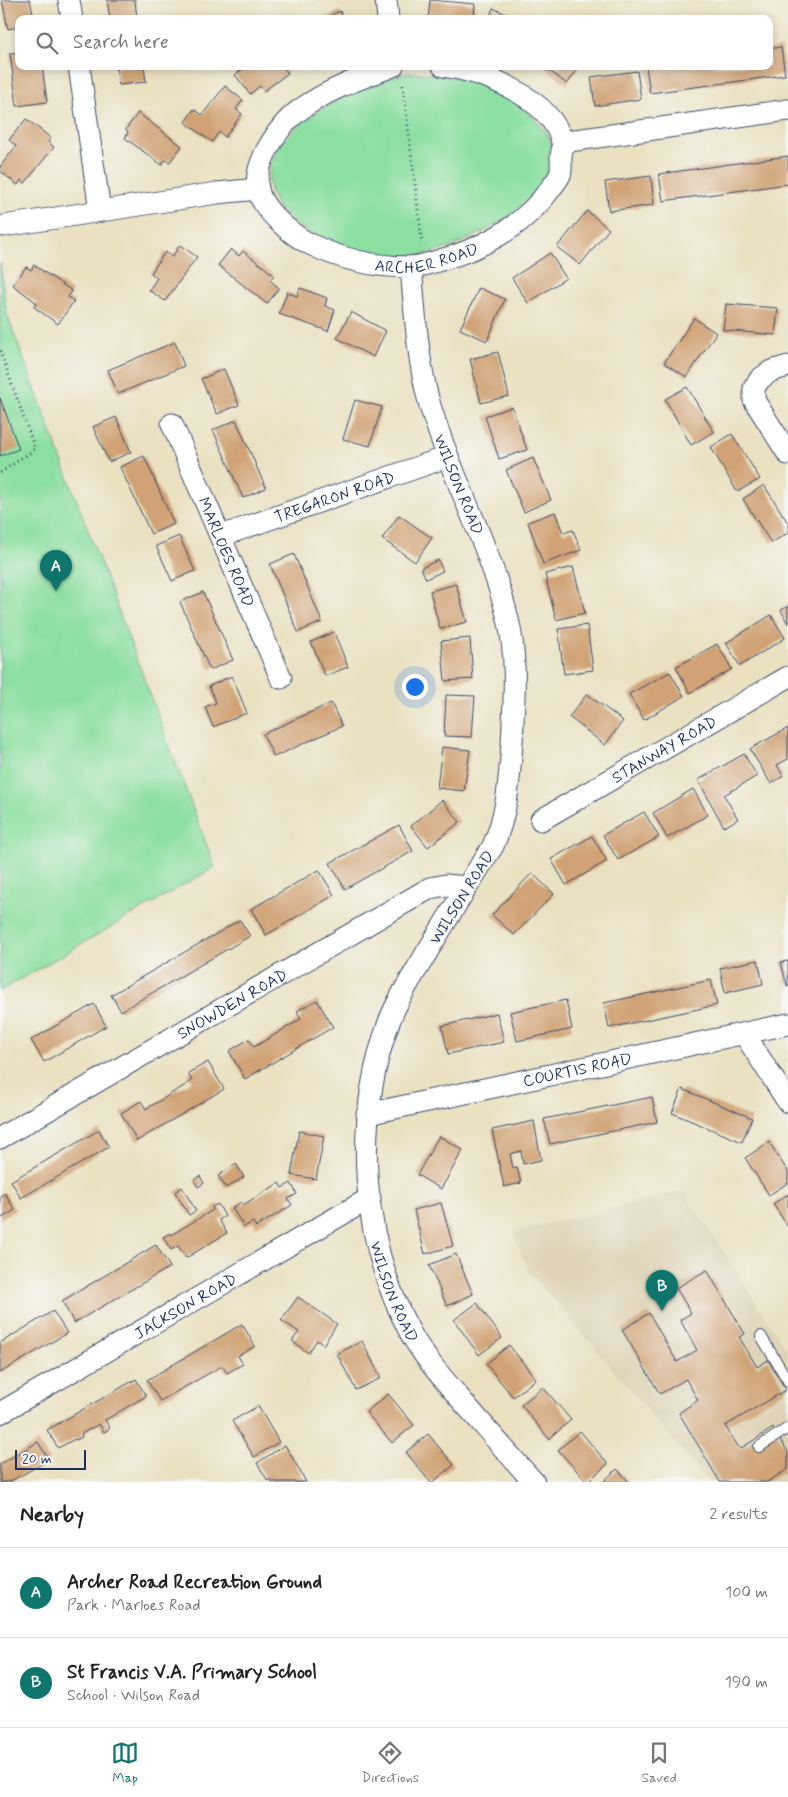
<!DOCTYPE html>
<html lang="en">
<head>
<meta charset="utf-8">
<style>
	:root { --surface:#fff; --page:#f6f6f6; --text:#222; --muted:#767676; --line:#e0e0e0; --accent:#0f766e }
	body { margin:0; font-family:Mynerve,sans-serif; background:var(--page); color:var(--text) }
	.scale { position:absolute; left:15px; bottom:12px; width:71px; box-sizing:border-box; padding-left:5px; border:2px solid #1b2f5e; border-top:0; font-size:14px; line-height:18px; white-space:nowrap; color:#1b2f5e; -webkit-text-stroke:4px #f6f6f2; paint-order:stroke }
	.you { position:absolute; left:414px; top:686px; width:18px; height:18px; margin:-12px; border:4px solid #fff; border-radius:50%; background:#1a73e8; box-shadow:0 0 0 8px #1a73e833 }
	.badge { display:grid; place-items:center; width:32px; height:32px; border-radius:50%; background:var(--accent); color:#fff; font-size:16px; font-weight:700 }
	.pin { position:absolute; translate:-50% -41px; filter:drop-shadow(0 1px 2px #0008) }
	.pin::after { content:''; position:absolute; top:26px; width:18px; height:15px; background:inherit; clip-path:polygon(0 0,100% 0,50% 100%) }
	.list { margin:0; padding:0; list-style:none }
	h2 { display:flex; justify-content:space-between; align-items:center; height:65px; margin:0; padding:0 20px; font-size:21px }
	h2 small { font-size:16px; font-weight:400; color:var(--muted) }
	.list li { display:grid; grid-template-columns:32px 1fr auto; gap:15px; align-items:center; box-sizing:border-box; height:90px; padding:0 20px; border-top:1px solid var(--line) }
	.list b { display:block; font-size:19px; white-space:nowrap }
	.list p { margin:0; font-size:16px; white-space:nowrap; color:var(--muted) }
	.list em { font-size:16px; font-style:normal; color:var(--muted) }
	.icon { flex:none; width:28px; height:28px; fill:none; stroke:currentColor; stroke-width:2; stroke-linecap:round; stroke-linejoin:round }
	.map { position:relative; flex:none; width:788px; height:1482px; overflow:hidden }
	.search { position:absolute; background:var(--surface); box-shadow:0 2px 8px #0003; left:15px; right:15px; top:15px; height:55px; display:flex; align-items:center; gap:12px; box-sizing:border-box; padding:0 18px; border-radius:10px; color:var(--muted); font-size:19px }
	.sheet { height:245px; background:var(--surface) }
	nav { display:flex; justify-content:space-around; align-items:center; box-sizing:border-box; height:70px; border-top:1px solid var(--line); background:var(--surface); font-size:14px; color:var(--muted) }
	nav a { display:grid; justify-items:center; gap:2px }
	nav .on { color:var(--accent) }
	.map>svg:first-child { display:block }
	.built { fill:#ded3b6 }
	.green { fill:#8bdfa1; stroke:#538780 }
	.building { fill:#d0a274 }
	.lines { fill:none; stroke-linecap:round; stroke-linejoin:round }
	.service-casing { stroke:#3a4a6d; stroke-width:12 }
	.minor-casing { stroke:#3a4a6d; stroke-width:23 }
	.path { stroke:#3a4a6d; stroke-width:3; stroke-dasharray:1 4; stroke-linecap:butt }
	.service { stroke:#fff; stroke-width:10 }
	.minor { stroke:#fff; stroke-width:21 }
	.labels { text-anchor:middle; stroke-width:4; stroke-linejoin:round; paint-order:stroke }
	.street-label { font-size:16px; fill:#1b2f5e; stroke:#f6f6f2 }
</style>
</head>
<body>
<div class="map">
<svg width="788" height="1482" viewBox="0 0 788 1482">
	<rect width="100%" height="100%" fill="#f6f6f2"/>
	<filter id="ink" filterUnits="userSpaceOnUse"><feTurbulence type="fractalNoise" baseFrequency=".02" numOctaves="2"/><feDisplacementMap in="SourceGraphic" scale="10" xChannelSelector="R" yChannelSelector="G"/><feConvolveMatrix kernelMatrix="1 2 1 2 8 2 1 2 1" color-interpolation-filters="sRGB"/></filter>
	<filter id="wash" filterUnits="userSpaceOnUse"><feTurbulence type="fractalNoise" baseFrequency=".0096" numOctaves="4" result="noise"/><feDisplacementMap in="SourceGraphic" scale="20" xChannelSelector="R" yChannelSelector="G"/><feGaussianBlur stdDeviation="1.12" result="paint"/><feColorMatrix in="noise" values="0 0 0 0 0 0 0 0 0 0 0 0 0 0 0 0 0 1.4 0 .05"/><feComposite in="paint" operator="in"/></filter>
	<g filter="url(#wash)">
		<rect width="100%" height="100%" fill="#eae1c1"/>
		<path class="built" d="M684,1191L788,1352V1482H709L528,1270L513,1232Z"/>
		<g class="green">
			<path d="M409,73C448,72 491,83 522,107C535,117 553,136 553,153C552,203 459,251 416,256C386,260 354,251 327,241C310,234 281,217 274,200C243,135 360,83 409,73Z"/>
			<path d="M0,263L7,315L215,867L0,991Z"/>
		</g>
		<g id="blocks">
			<g class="building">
				<path d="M2,0H30L34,19H19V27L8,29Z"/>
				<path d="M107,0H135L137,19H110Z"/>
				<path d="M430,0L475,4L474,19H428Z"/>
				<path d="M493,8L517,19H489Z"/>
				<path d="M340,11L343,19H322Z"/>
				<path d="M781,47L785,75L650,93L646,66H769V49Z"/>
				<path d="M19,52V66H42L47,102L17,106L10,53Z"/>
				<path d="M116,66H144L146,82L119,85Z"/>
				<path d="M246,66H282L288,73L264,91L260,86L250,94L235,75Z"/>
				<path d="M543,66H580L567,84Z"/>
				<path d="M637,71L641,99L595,106L591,77Z"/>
				<path d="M225,86L243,100L236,109L242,114L225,137L219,132L212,142L185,122L194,109L202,115Z"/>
				<path d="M138,113L182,146L170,162L165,160L162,165L125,138L128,133L126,129Z"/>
				<path d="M26,119L51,138L48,142L54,147L25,183L21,180L18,185L0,171V167L16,146L9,140Z"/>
				<path d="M788,156V184L663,201L659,174Z"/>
				<path d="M651,176L654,205L609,211L605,182Z"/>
				<path d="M587,211L609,229L580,265L557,247Z"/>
				<path d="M180,245L197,257L165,301L149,290L157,278L151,273L165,252L172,257Z"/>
				<path d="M231,249L239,256L243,251L274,275L270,280L279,288L267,304L218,265Z"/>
				<path d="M550,253L566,278L528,303L512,278Z"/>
				<path d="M34,265L72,291L68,297L74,301L58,324L34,307L37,303L13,285L26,267L31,270Z"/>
				<path d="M300,288L327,298L325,306L335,310L328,331L279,314L287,292L297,296Z"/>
				<path d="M479,288L505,299L487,341L460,329Z"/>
				<path d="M726,304L778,308L775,335L723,330Z"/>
				<path d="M351,312L386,331L373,357L337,338Z"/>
				<path d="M694,318L716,333L687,377L664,363Z"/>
				<path d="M175,342L184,366L118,394L108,370Z"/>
				<path d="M498,352L509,396L481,403L470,359Z"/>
				<path d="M224,369L239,405L217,414L201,379Z"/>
				<path d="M687,387L714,432L691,445L665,399Z"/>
				<path d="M0,398L19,449L0,456Z"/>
				<path d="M355,400L382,407L370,446L343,439Z"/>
				<path d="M512,407L527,450L499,459L485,416Z"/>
				<path d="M116,417L131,452L109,462L93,427Z"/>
				<path d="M236,420L266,488L243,498L213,430Z"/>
				<path d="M732,434L760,479L737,492L711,447Z"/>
				<path d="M144,456L174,524L151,534L120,467Z"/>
				<path d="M533,458L551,500L524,512L506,470Z"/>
				<path d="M764,485L788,523V533L771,543L743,499Z"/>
				<path d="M555,512L563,533L573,530L581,550L543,564L528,522Z"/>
				<path d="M399,515L432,538L415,562L382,539Z"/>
				<path d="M179,536L195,571L172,581L156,546Z"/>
				<path d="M294,554L322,622L298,632L270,564Z"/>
				<path d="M438,560L443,571L426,579L421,568Z"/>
				<path d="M573,567L585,613L556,620L545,574Z"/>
				<path d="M456,584L467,622L440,629L430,591Z"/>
				<path d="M203,592L233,660L210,670L180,602Z"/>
				<path d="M788,606V624L781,610Z"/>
				<path d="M771,615L785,638L740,666L726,643Z"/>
				<path d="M587,625L593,670L564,674L558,629Z"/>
				<path d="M334,632L348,667L325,676L311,642Z"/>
				<path d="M470,638L473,679L445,681L441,641Z"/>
				<path d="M717,644L732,669L690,693L676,667Z"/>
				<path d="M670,672L684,696L644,720L629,694Z"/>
				<path d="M232,676L247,713L213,727L205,707L216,703L209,686Z"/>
				<path d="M587,694L623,721L605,745L569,717Z"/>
				<path d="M446,695L475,696L472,737L444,736Z"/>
				<path d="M331,703L342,726L274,757L263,734Z"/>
				<path d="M788,728V759L777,765L783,776L771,784L750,749Z"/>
				<path d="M442,747L470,750L464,791L437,788Z"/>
				<path d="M744,754L757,776L724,795L738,819L724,827L698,780Z"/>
				<path d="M693,789L708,815L667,838L653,813Z"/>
				<path d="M442,800L460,822L428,847L411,826Z"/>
				<path d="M644,812L659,837L618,860L603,835Z"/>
				<path d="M399,825L413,851L345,889L330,863Z"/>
				<path d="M592,836L607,861L566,885L551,859Z"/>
				<path d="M319,870L334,895L266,935L251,909Z"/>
				<path d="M532,873L554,894L514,935L492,915Z"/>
				<path d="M240,920L250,936L121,1011L111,995Z"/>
				<path d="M758,960L763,984L725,993L720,968Z"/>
				<path d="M788,961V986H787L781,962Z"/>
				<path d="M711,980L717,1005L609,1028L604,1003Z"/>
				<path d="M317,1000L333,1027L245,1079L229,1051L249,1039L254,1047L301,1019L297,1011Z"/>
				<path d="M566,1000L572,1029L517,1041L510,1012Z"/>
				<path d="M94,1004L106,1026L44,1062L31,1040Z"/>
				<path d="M497,1013L504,1042L448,1054L442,1026Z"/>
				<path d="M208,1062L224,1089L137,1141L121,1113L141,1101L146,1109L192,1081L188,1073Z"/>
				<path d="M682,1089L752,1118L742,1142L672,1113Z"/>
				<path d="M652,1097L657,1122L550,1144L544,1119Z"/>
				<path d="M534,1121L541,1160L523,1164L521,1151L510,1154L513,1168L517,1167L521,1183L504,1187L492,1130Z"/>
				<path d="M99,1130L109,1147L21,1198L11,1181Z"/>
				<path d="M299,1131L324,1136L316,1179L291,1175Z"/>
				<path d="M439,1136L463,1150L441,1189L417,1175Z"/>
				<path d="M769,1142L788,1172V1183L769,1195L745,1158Z"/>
				<path d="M236,1164L244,1177L226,1188L218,1176Z"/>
				<path d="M200,1176L204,1183L198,1187L194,1180Z"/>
				<path d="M279,1183L282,1188L291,1183L297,1194L288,1199L292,1205L256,1227L253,1222L244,1227L232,1208L241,1202L243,1205Z"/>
				<path d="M182,1187L196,1211L189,1215L175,1192Z"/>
				<path d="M5,1193L15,1210L0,1219V1196Z"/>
				<path d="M788,1194V1227L773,1204Z"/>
				<path d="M441,1203L453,1246L425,1254L414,1210Z"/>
				<path d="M218,1204L225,1216L219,1220L227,1233L186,1258L178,1246L171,1250L163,1237L170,1233L171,1235L213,1210L212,1207Z"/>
				<path d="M156,1245L170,1267L74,1323L62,1301Z"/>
				<path d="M456,1254L473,1294L447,1306L429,1265Z"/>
				<path d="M707,1270L745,1334L739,1337L757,1367L768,1360L786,1390L725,1426L740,1449L773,1428L788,1452V1469L767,1482H720L679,1413L698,1400L686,1379L660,1394L622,1330L649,1313L677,1362L697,1350L680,1320L691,1313L676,1288Z"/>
				<path d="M298,1297L337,1324L323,1345L317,1340L308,1353L292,1341L299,1332L281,1320Z"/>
				<path d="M477,1303L502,1338L479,1355L454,1320Z"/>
				<path d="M53,1311L67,1333L0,1373V1343Z"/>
				<path d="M242,1324L255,1346L238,1356L243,1364L227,1373L222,1366L160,1401L147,1380Z"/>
				<path d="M362,1341L381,1378L356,1390L337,1354Z"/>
				<path d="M509,1345L536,1379L513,1397L486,1364Z"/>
				<path d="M136,1379L146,1396L105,1420L110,1428L104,1432L99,1424L81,1434L82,1437L76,1440L75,1439L58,1448L47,1430Z"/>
				<path d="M543,1387L571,1420L549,1439L521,1405Z"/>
				<path d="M388,1394L414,1425L392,1443L366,1412Z"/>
				<path d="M258,1406L279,1442L254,1457L232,1421Z"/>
				<path d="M580,1431L608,1464L587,1482L558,1450Z"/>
				<path d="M428,1434L454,1465L433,1482H430L406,1452Z"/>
				<path d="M38,1442L49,1460L9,1482H0V1464Z"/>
				<path d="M285,1445L296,1464L306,1482H272L270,1479L268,1481L257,1463Z"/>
				<path d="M617,1469L629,1482H603Z"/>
			</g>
		</g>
	</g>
	<g filter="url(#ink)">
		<use href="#blocks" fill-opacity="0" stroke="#3a4a6d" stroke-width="1"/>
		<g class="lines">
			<defs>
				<g id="service">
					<path d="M761,1336L788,1381"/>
					<path d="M759,1447L788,1428"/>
				</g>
				<g id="minor">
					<path d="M69,0L72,19"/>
					<path d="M386,0L388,19"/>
					<path d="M79,66L100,211"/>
					<path id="s1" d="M393,66C361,78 329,89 301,109C280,123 253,164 258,189C261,209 292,235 308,243C339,259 376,267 411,267C423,266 435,262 447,258C490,245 525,224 551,188C554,184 558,179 560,175C562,170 561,162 561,156C562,152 563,146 562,141C550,98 483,71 443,66"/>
					<path d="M562,142L788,110"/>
					<path d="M4,226L217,193L258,189"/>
					<path id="s2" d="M411,267C415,311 417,358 429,402C450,475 488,541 507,615C518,655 514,702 512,743C509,781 508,811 493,846C470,881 449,916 427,952C414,975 398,997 389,1022C353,1122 360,1240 411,1334C425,1359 445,1381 464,1403C487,1429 510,1456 534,1482"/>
					<path d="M788,366L771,371L760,379L754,388V400L788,454"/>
					<path id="s3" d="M172,424L281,678"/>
					<path id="s4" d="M221,536L447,457"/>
					<path id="s5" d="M541,820L788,677"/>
					<path d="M745,1035L788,1102"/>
					<path id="s6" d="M367,1114L788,1024"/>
					<path id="s7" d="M0,1138L430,888L446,885L466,887"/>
					<path id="s8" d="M0,1413L370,1198"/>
				</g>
			</defs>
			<use href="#service" class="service-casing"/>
			<use href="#minor" class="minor-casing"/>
			<g class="path">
				<path d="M403,85L422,242"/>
				<path d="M0,351L35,449L0,473"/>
			</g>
			<use href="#service" class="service"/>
			<use href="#minor" class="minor"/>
		</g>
	</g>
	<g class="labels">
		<g class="street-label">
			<text dy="6" stroke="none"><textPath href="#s1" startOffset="395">ARCHER ROAD</textPath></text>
			<text dy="6" stroke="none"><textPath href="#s2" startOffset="224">WILSON ROAD</textPath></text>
			<text dy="6" stroke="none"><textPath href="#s4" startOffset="120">TREGARON ROAD</textPath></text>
			<text dy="6" stroke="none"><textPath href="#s3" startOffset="139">MARLOES ROAD</textPath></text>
			<text dy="6" stroke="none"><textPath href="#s5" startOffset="142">STANWAY ROAD</textPath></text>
			<text transform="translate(461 897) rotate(-58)" y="6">WILSON ROAD</text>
			<text dy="6" stroke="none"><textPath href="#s7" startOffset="268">SNOWDEN ROAD</textPath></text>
			<text dy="6" stroke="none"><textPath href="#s6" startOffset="215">COURTIS ROAD</textPath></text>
			<text dy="6" stroke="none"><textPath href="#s2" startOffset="1078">WILSON ROAD</textPath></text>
			<text dy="6" stroke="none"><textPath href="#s8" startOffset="214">JACKSON ROAD</textPath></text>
		</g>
	</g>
</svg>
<div class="scale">20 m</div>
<div class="you"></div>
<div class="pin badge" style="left:56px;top:591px">A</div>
<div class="pin badge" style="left:662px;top:1311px">B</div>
<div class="search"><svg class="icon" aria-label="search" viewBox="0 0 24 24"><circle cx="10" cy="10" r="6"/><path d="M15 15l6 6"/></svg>Search here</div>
</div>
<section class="sheet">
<h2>Nearby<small>2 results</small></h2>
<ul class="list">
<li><span class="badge">A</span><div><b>Archer Road Recreation Ground</b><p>Park · Marloes Road</p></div><em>100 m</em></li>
<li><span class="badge">B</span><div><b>St Francis V.A. Primary School</b><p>School · Wilson Road</p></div><em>190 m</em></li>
</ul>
</section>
<nav>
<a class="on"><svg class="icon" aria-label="map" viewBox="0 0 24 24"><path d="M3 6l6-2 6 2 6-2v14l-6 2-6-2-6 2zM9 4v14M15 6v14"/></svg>Map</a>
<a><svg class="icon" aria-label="directions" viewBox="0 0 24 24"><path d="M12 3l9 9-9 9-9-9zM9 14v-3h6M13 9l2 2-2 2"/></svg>Directions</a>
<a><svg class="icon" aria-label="saved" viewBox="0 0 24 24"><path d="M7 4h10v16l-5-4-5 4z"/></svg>Saved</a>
</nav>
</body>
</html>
